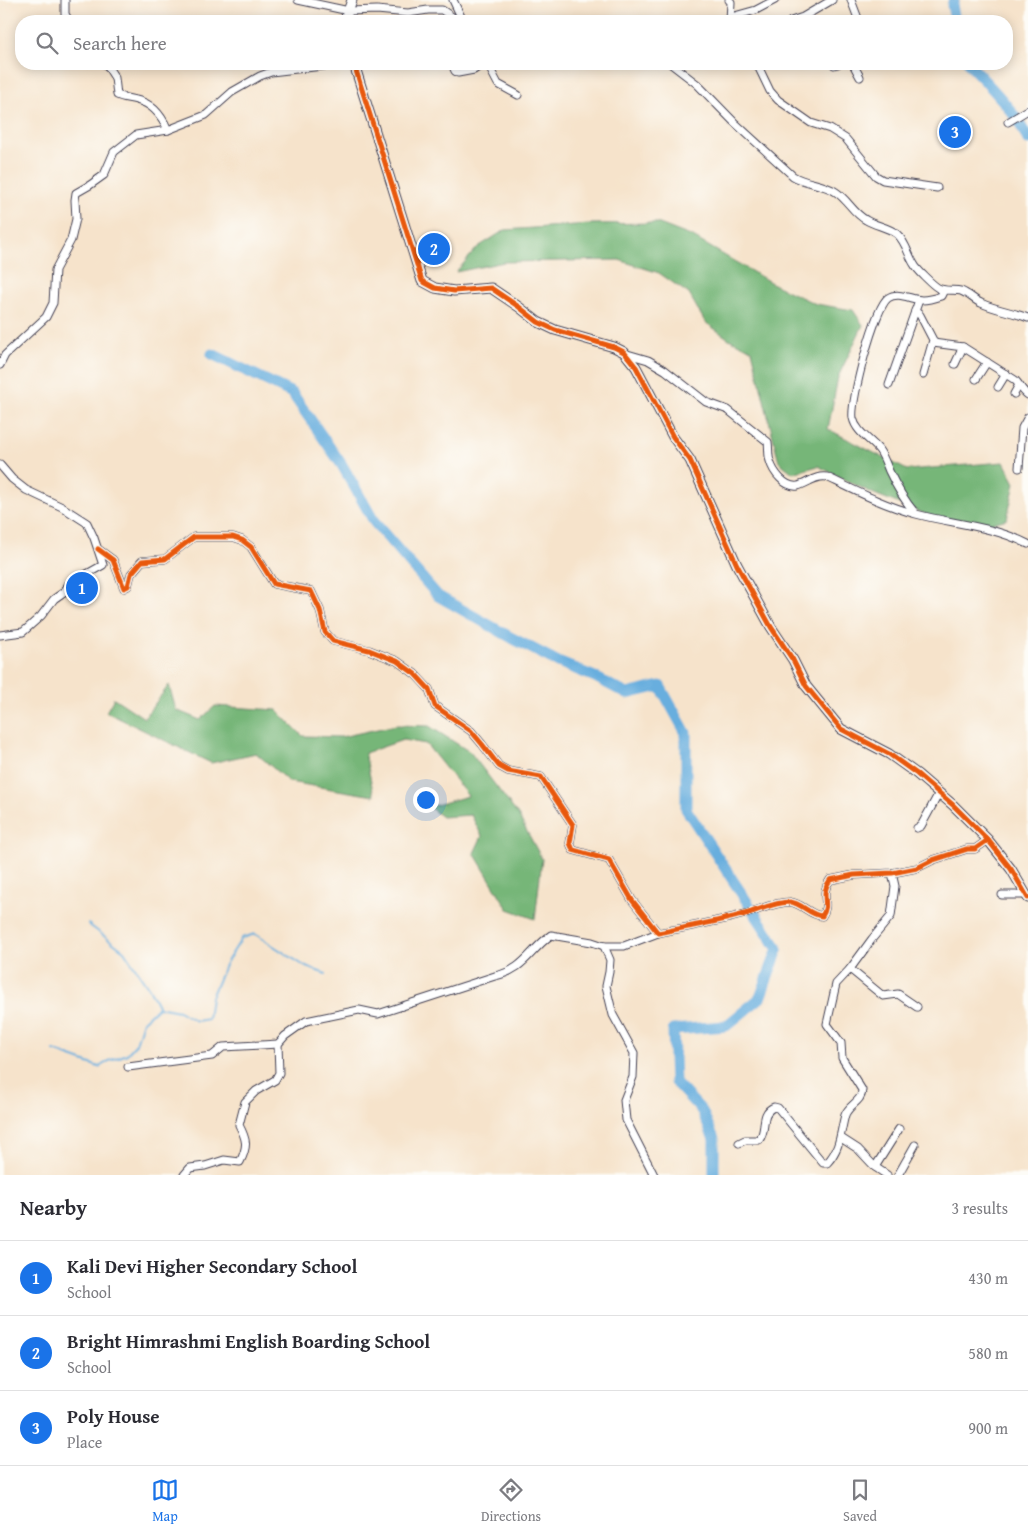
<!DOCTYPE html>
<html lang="en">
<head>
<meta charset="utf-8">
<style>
	:root { --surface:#fff; --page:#f2f2f3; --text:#2b2b33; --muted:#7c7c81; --line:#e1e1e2; --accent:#1a73e8 }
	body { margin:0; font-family:"Gentium Book Plus",serif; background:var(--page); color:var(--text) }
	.you { position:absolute; left:425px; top:799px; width:18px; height:18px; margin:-12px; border:4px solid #fff; border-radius:50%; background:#1a73e8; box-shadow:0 0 0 8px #1a73e833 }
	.badge { display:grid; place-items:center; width:32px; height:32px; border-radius:50%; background:var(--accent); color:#fff; font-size:16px; font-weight:700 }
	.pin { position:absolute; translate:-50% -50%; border:2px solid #fff; box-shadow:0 1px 5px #0006 }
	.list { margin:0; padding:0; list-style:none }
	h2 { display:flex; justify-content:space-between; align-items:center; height:65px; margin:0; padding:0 20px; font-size:21px }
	h2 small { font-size:16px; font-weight:400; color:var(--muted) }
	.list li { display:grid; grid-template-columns:32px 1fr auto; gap:15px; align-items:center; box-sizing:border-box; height:75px; padding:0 20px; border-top:1px solid var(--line) }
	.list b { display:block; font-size:19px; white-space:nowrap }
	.list p { margin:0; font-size:16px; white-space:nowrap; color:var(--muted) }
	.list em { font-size:16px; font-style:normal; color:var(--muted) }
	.icon { flex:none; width:28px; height:28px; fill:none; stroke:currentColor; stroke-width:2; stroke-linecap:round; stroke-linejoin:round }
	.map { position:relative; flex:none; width:1028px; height:1175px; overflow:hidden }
	.search { position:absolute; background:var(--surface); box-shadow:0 2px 12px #0003; left:15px; right:15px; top:15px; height:55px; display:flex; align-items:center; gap:12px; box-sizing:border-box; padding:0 18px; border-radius:20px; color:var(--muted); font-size:19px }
	.sheet { height:290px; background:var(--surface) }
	nav { display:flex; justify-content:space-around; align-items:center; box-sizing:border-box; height:70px; border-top:1px solid var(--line); background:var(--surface); font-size:14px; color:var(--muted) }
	nav a { display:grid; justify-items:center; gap:2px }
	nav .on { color:var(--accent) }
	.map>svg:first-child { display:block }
	.forest { fill:#76b678; stroke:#4c6c5a }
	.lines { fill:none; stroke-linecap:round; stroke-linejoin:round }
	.stream { stroke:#67aede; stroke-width:2 }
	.river { stroke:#67aede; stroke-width:11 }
	.minor-casing { stroke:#423f51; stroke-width:9 }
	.tertiary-casing { stroke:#423f51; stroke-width:11 }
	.minor { stroke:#fff; stroke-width:7 }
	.tertiary { stroke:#fff; stroke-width:9 }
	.cycleway-casing { stroke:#fdfcf7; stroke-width:8 }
	.cycleway { stroke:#e8590c; stroke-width:5 }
</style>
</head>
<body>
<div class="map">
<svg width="1028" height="1175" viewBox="0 0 1028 1175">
	<rect width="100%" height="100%" fill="#fdfcf7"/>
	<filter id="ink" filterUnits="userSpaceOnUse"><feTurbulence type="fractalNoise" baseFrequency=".02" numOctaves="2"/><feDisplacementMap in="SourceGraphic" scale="10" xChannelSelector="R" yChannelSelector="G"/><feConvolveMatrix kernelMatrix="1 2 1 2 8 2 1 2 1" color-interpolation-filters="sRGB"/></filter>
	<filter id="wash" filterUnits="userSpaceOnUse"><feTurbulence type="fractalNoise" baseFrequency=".0096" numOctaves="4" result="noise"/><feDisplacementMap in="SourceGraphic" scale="20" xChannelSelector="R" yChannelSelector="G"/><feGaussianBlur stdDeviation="1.12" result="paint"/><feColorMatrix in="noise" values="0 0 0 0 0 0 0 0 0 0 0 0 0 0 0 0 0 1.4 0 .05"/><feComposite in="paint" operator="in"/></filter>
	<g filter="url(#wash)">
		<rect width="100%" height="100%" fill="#f6e3cb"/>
		<g class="forest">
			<path d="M657,223L693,237L775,285L816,304L853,310L863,325L838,377L828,429L907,470L1004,462L1015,483L1007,519L983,526L930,516L872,493L818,466L793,473L779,462L752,350L729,339L705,322L689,294L659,273L619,260L504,262L456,272L478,247L505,230L589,224Z"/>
			<path d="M169,685L176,710L200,720L215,706L277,710L303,736L341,737L396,725L429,726L470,752L518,815L542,859L535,919L508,909L474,853L482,836L471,815L442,817L429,807L468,796L426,744L403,740L365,753L374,796L289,782L256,753L211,763L106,712L114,698L144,718Z"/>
		</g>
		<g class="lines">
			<g class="stream">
				<path d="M88,924L124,951L150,990L158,1006"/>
				<path d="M54,1051L99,1067L109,1061L127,1054L136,1044L143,1021L158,1007L179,1011L196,1021L208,1019L211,997L226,963L242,938L255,934L306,967L326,974"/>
			</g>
			<g class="river">
				<path d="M954,0L952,5L955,21"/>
				<path d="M969,64C991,88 1015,110 1028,140"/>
				<path d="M212,354L292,393L342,465L375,523L438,596L512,638L558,662L595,677L627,694L660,686L686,733V809L778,949L760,998L726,1026L673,1030L675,1082L702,1111L714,1139V1175"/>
			</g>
		</g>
	</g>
	<g filter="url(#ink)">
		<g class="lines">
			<defs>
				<g id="minor">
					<path d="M65,0V14L69,21"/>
					<path d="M298,0L349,11L377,10L408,13L428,10H442L458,21"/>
					<path d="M453,0L463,21"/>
					<path d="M729,0L731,2L730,21"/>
					<path d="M851,0L859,21"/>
					<path d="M731,17L756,10L775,0"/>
					<path d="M791,21L803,17L832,0"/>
					<path d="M106,64L115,78L117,95C123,98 129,98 136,100C152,103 162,116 168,130"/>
					<path d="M452,64L455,71L458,73L474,70L481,65H488L498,84L518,95"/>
					<path d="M671,64L697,84L734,122L793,176C806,184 822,183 836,192C848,200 853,213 866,220C876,226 888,227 897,234C906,242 908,255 914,264C917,270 933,285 938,288C946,292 954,289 961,291C969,294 974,300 981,303C996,310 1013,312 1028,318"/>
					<path d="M757,64L770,91L778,100L811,123L830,129L846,139L876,176L883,180L937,188"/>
					<path d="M853,64L860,77"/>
					<path d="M834,65L838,64"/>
					<path d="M1008,122L1028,110"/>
					<path d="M915,311L920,315L933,340L923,375"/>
					<path d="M933,343L963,347L955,364"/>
					<path d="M963,347L1015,380C1020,385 1022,391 1028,395"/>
					<path d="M624,353L648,360L665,370L706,402L728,410L768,442C769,448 768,456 770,461C773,472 785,488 798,486C808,483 816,475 827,477C856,491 885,506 916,514C954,524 993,526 1028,544"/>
					<path d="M0,365L5,355L46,317L53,303L55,270L71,240L76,219L75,200L76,193L90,185L104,175L114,152L136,135L168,130L206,115L232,92L260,76L271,72L340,64"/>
					<path d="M976,379L987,362"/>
					<path d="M889,385L919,300"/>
					<path d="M998,387L1006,374"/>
					<path d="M1014,394L1019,385"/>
					<path d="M0,465L12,479L26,490L62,507L87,523L94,538L103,565L69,584L64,592L54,599L41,616L23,632L0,635"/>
					<path d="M1019,468L1022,428L1028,417"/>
					<path d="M915,513C904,500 896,486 889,471C886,464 884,457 879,450C871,440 856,432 853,418C850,402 875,307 888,298C899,291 911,300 922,300C928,300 935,298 941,296L944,290"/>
					<path d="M98,549L113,560L124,588L128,586L131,574L142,561L165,559L194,537H233L242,540L251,547L274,584L311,591L320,610L325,632L333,641L369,650L397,661L415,674L429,689L435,706L471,731L482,744L499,766L508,771L541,777L573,825L570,843L573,850L609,860L632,900L658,933C687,927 716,922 745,914C760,910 774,902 790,902C802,903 809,915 822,916C831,903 819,895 830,880L854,875L892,873L917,868L933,860L967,849H975L988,840"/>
					<path d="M917,828L921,826L939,793"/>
					<path d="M892,873L895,886L891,916L872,939L850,969L883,996L898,994L917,1007"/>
					<path d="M1002,895H1026"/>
					<path d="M604,946L610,960L609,972L606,986L613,1015L634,1053L633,1077L624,1100L626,1120L654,1175"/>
					<path d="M128,1067L212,1056L223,1047L278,1044"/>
					<path d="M841,1138L858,1149L875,1167L887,1175"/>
					<path d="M739,1143L745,1140H759C768,1130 759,1113 774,1107L778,1108L823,1163H827C841,1148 840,1133 845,1115C849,1104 862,1102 862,1090L842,1058L841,1043L827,1024L836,984L850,969"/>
					<path d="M875,1167L899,1129"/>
					<path d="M184,1175L190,1168L205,1166L224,1160L240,1162C248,1146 247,1140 239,1125L245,1102L256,1091L275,1080L279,1073L278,1044L285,1036L306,1021L359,1010L378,1014L495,976C524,970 529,951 551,935L592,942L604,946H624L658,933"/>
					<path d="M898,1175L915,1145"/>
				</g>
				<g id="tertiary">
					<path d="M346,21V17L352,0"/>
					<path d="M354,64L422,281L435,288L454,291L491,288L519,307L538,322L555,330L614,347L624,352L636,367L673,437L690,460L737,565L771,627L793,660L806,686L841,729L889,754L917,774L953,805L988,840L1011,869L1028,898"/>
				</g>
			</defs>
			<use href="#minor" class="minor-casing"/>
			<use href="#tertiary" class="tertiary-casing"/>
			<use href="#minor" class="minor"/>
			<use href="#tertiary" class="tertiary"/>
			<defs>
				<g id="cycleway">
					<path d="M354,64L422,281L435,288L454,291L491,288L519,307L538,322L555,330L614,347L624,352L636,367L673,437L690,460L737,565L771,627L793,660L806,686L841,729L889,754L917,774L953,805L988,840L1011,869L1028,898"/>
					<path d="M98,549L113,560L124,588L128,586L131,574L142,561L165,559L194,537H233L242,540L251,547L274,584L311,591L320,610L325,632L333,641L369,650L397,661L415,674L429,689L435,706L471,731L482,744L499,766L508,771L541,777L573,825L570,843L573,850L609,860L632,900L658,933C687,927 716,922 745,914C760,910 774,902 790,902C802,903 809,915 822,916C831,903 819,895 830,880L854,875L892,873L917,868L933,860L967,849H975L988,840"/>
				</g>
			</defs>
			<use href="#cycleway" class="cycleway-casing"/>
			<use href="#cycleway" class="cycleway"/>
		</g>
	</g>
</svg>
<div class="you"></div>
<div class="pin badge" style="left:82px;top:588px">1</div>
<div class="pin badge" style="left:434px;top:249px">2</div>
<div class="pin badge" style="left:955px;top:132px">3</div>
<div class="search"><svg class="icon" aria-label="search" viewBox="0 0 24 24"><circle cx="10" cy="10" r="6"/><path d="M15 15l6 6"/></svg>Search here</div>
</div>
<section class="sheet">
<h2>Nearby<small>3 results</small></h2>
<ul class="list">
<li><span class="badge">1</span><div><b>Kali Devi Higher Secondary School</b><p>School</p></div><em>430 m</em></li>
<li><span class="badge">2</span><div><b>Bright Himrashmi English Boarding School</b><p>School</p></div><em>580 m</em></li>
<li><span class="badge">3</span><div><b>Poly House</b><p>Place</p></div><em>900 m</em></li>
</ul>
</section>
<nav>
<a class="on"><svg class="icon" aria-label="map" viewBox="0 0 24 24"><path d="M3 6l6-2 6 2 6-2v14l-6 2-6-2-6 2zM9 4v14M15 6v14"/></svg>Map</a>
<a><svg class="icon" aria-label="directions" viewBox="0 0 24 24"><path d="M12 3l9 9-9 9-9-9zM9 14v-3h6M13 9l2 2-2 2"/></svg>Directions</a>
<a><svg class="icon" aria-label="saved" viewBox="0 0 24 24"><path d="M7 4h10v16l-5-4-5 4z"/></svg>Saved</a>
</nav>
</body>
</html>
